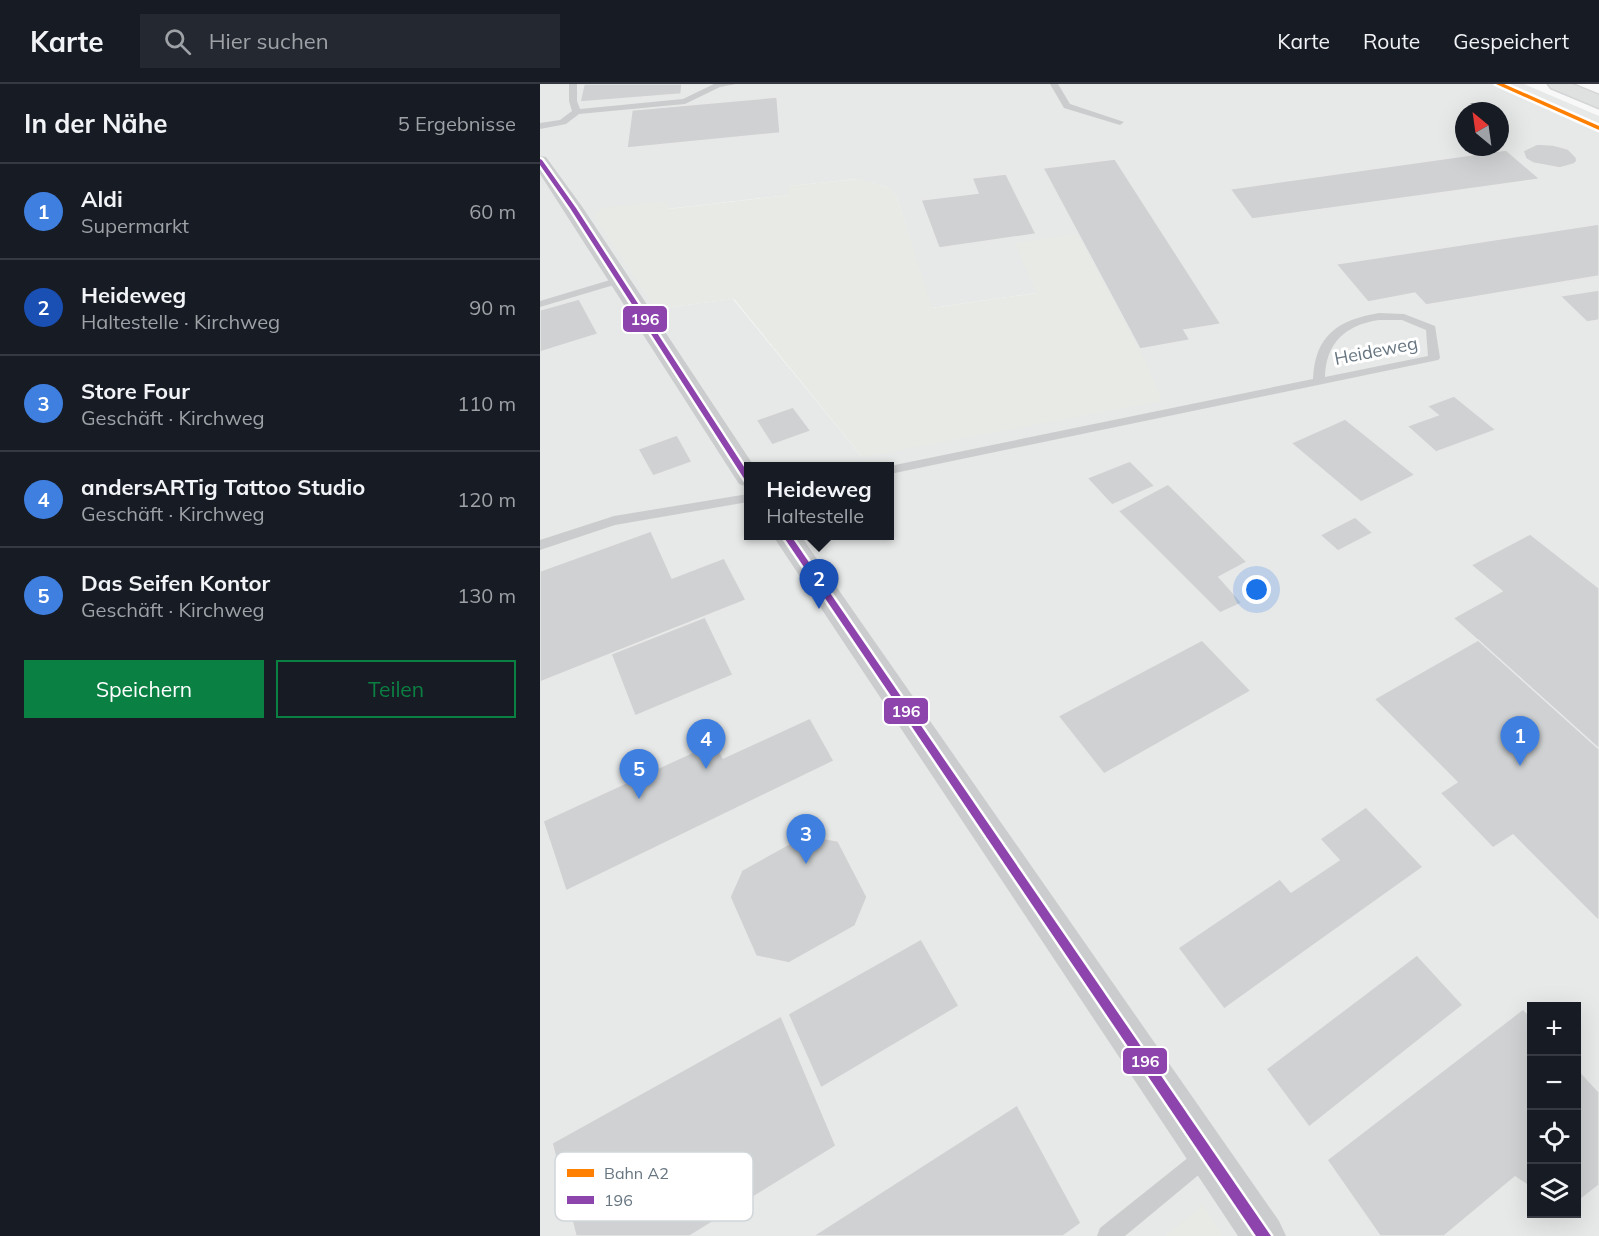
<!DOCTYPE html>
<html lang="de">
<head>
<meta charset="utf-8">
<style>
	:root { --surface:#171b24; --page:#242831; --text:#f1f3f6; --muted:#9ea1a6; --line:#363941; --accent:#0b8043 }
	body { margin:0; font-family:Mulish,sans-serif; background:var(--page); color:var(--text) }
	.controls { position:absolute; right:18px; bottom:18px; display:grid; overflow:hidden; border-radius:0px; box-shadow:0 6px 24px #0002 }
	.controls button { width:54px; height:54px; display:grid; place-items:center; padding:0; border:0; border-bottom:2px solid var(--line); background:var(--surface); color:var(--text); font:30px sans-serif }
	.compass { position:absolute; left:915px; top:18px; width:54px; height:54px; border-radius:50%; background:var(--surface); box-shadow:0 6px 24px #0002; rotate:331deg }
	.you { position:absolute; left:717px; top:506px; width:21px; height:21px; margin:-15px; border:4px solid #fff; border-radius:50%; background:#1a73e8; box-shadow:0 0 0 9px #1a73e833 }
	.badge { display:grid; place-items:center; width:39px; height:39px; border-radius:50%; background:var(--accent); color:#fff; font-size:20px; font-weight:700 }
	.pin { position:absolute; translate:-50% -50px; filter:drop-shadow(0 2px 3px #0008) }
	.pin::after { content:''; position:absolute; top:32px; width:21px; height:18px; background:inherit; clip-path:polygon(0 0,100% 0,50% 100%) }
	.popup { position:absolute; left:204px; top:378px; width:150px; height:78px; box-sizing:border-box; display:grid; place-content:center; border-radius:0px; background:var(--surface); filter:drop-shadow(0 2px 4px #0005); font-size:20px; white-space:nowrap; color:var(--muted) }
	.popup b { font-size:22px; color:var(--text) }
	.popup::after { content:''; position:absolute; left:50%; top:100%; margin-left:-12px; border:12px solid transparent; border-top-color:var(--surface) }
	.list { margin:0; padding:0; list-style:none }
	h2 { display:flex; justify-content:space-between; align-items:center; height:78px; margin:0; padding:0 24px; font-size:26px }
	h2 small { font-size:20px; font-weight:400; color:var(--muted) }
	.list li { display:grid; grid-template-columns:39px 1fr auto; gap:18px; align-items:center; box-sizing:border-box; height:96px; padding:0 24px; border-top:2px solid var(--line) }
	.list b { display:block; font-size:22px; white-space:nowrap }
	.list p { margin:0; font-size:20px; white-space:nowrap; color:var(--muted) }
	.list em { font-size:20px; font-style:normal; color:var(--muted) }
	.actions { display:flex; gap:12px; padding:18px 24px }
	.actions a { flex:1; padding:14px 0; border:2px solid var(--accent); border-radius:0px; text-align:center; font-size:21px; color:var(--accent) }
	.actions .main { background:var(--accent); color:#fff }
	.icon { flex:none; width:33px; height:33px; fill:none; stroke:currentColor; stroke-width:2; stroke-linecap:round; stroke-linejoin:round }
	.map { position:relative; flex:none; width:1059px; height:1152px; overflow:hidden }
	header { display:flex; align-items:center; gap:36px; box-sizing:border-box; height:84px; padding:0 30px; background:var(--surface); border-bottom:2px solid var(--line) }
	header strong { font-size:28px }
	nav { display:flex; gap:33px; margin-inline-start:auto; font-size:21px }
	.search { width:420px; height:54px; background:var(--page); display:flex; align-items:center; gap:15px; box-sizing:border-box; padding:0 21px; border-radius:0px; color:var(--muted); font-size:22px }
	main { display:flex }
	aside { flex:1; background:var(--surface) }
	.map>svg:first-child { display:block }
	.built { fill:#e7e8e8; fill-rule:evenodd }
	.green { fill:#e7eae5 }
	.building { fill:#cfd1d2; stroke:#e8e8e8; stroke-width:1.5 }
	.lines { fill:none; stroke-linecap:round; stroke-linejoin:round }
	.secondary-casing { stroke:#d4d5d6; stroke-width:3 }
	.service { fill:#cbcccd; fill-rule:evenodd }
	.minor { fill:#cbcccd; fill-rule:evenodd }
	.secondary { fill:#dfe0e0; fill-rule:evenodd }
	.bus-1-casing { stroke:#fff; stroke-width:5 }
	.bus-1 { fill:#8e44ad; fill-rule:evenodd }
	.rail-1-casing { stroke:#fff; stroke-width:5 }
	.rail-1 { fill:#ff8000; fill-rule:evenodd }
	.labels { text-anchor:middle; stroke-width:6; stroke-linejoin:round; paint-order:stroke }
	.far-street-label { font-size:18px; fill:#667580; stroke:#fff }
	.key { fill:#fff; stroke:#d1d6d9; stroke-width:1.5 }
	.key-label { font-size:16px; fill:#667580 }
	.line-badge { stroke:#fff; stroke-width:2 }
	.badge-label { font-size:16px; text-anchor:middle; font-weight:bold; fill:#fff }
</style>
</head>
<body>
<header>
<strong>Karte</strong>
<div class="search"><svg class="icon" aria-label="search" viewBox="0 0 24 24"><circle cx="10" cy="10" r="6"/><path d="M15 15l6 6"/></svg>Hier suchen</div>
<nav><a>Karte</a><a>Route</a><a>Gespeichert</a></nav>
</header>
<main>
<aside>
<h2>In der Nähe<small>5 Ergebnisse</small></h2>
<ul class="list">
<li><span class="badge" style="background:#3f7fe0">1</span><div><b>Aldi</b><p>Supermarkt</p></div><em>60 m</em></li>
<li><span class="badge" style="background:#1a4fb4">2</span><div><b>Heideweg</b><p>Haltestelle · Kirchweg</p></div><em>90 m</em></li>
<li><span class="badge" style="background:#3f7fe0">3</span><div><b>Store Four</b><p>Geschäft · Kirchweg</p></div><em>110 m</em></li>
<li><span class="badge" style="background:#3f7fe0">4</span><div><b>andersARTig Tattoo Studio</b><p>Geschäft · Kirchweg</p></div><em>120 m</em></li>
<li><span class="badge" style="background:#3f7fe0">5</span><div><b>Das Seifen Kontor</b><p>Geschäft · Kirchweg</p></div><em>130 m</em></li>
</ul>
<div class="actions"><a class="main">Speichern</a><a>Teilen</a></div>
</aside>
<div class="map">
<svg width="1059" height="1152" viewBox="0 0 1059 1152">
	<rect width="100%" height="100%" fill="#f8f8f8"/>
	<path class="built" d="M0,0H984L1059,32V1152H0ZM924,27H960V63H924ZM316,95L347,103L357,113L391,224L496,209L322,373L193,215L116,225L128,118L127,125L249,111V102ZM208,382H350V452H208ZM992,922H1036V1130H992Z"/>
	<g class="green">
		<path d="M317,95L347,103L357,113L392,224L496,209L475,159L538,150L600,265L622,317L322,373L194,215L116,225L54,132L61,124L128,117V125L249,111L248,102Z"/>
		<path d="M663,1121L683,1152H624L629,1149Z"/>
	</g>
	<g class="building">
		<path d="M44,0H142L141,10L40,18Z"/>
		<path d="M237,13L240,49L87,64L92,26Z"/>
		<path d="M997,60L1013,61L1028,65L1036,73L1037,77L1034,80L1020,84L993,79L986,75L983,67Z"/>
		<path d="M966,66L1000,95L712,135L690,105Z"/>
		<path d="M575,75L681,240L644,246L650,256L600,265L503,84Z"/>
		<path d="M466,90L496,150L399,164L381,116L438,109L432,94Z"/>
		<path d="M1059,140V192L886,221L875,209L828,218L796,180Z"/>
		<path d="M1059,206V236L1047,238L1020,212Z"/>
		<path d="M39,215L58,250L0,268V226Z"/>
		<path d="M914,312L956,346L896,368L867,342L898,331L887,322Z"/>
		<path d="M253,323L271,347L232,361L216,336Z"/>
		<path d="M805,335L875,391L821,418L751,359Z"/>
		<path d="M137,351L152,378L113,392L98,365Z"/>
		<path d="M590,377L615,402L572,421L547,394Z"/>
		<path d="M628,400L707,478L679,493L702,519L680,529L578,427Z"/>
		<path d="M815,433L833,449L798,467L780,451Z"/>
		<path d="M111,447L132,494L184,474L206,516L0,598V487Z"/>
		<path d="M990,450L1059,504V665L913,534L962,507L931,481Z"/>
		<path d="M165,533L193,591L95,632L71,570Z"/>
		<path d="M662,556L711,607L564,690L518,632Z"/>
		<path d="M938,556L1059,665V837L973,751L953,764L900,709L917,698L834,615Z"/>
		<path d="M270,634L294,677L26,807L3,737L175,658L183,674Z"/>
		<path d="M826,723L883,783L684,925L638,864L740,795L751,808L799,776L780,755Z"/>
		<path d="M265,751L298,757L327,813L315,842L249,879L216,872L190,813L202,786Z"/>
		<path d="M381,855L419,922L281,1004L248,930Z"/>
		<path d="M877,871L923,921L769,1043L726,985Z"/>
		<path d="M983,925L992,934V1104L975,1093L904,1152H840L787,1076Z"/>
		<path d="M241,932L296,1062L150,1152H36L12,1059Z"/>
		<path d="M1036,983L1059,1008V1101L1036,1119Z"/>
		<path d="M477,1021L541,1139L523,1152H273Z"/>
	</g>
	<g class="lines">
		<defs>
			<path id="secondary" d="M1008,0H1032L1059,11V24L1011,4Z"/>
		</defs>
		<use href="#secondary" class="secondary-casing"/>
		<g class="service">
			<path d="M29,0H37V17L40,25L143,15L174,0H196L180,3L145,20L39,30L26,40L0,45V39L20,36L32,27L29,17Z"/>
			<path d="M510,0H518L530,20L584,38L580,41L524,24Z"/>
			<path d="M80,193L85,196L84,198L0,223V217Z"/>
			<path d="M839,229L864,230L895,242L900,274L898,276L350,390V382H347H350L773,295C775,251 798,236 839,229ZM839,236H862L886,246L888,272L785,293C786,258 806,241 839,236Z"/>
			<path d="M208,410V418L75,441L0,466V456L74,432Z"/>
			<path d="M666,1062L673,1065L676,1072L673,1079L585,1152H557L560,1144L659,1065Z"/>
		</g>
		<g class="minor">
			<path d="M0,72L6,73L43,124L214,382H208V403L199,400L0,90Z"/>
			<path d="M233,452H261L739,1137L746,1152H698Z"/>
		</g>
		<use href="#secondary" class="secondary"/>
		<defs>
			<g id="bus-1">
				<path d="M0,75L2,76L36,124L208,389V396H205L30,124L0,81Z"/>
				<path d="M243,452H251L731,1152H716Z"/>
			</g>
		</defs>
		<use href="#bus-1" class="bus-1-casing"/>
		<use href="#bus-1" class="bus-1"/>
		<defs>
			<path id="rail-1" d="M956,0H964L1059,42V46Z"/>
		</defs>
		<use href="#rail-1" class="rail-1-casing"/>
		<use href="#rail-1" class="rail-1"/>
	</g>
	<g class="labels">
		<g class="far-street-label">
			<text transform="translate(836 267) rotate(-11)" y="6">Heideweg</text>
		</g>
	</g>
	<rect x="15" y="1068" width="198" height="69" rx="9" class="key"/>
	<rect x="27" y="1085" width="27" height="8" fill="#ff8000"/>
	<rect x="27" y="1112" width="27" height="8" fill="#8e44ad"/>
	<g class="key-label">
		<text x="64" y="1095">Bahn A2</text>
		<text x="64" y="1122">196</text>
	</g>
	<g class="line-badge">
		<rect x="82" y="221" width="46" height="28" rx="6" fill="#8e44ad"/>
		<rect x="343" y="613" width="46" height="28" rx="6" fill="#8e44ad"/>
		<rect x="582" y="963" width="46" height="28" rx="6" fill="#8e44ad"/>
	</g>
	<g class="badge-label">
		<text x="105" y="241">196</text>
		<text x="366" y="633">196</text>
		<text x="605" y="983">196</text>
	</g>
</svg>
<div class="controls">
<button>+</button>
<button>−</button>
<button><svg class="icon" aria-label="locate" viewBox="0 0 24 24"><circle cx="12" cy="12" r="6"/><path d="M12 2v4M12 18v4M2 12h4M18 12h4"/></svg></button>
<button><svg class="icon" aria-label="layers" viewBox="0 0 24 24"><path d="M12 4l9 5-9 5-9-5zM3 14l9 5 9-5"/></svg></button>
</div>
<svg class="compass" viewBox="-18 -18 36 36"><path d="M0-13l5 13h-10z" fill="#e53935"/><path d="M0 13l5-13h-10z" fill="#9ea1a6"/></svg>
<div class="you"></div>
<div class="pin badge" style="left:980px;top:682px;background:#3f7fe0">1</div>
<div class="pin badge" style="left:279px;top:525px;background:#1a4fb4">2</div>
<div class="popup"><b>Heideweg</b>Haltestelle</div>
<div class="pin badge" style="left:266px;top:780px;background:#3f7fe0">3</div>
<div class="pin badge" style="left:166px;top:685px;background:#3f7fe0">4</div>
<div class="pin badge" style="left:99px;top:715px;background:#3f7fe0">5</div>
</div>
</main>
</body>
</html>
